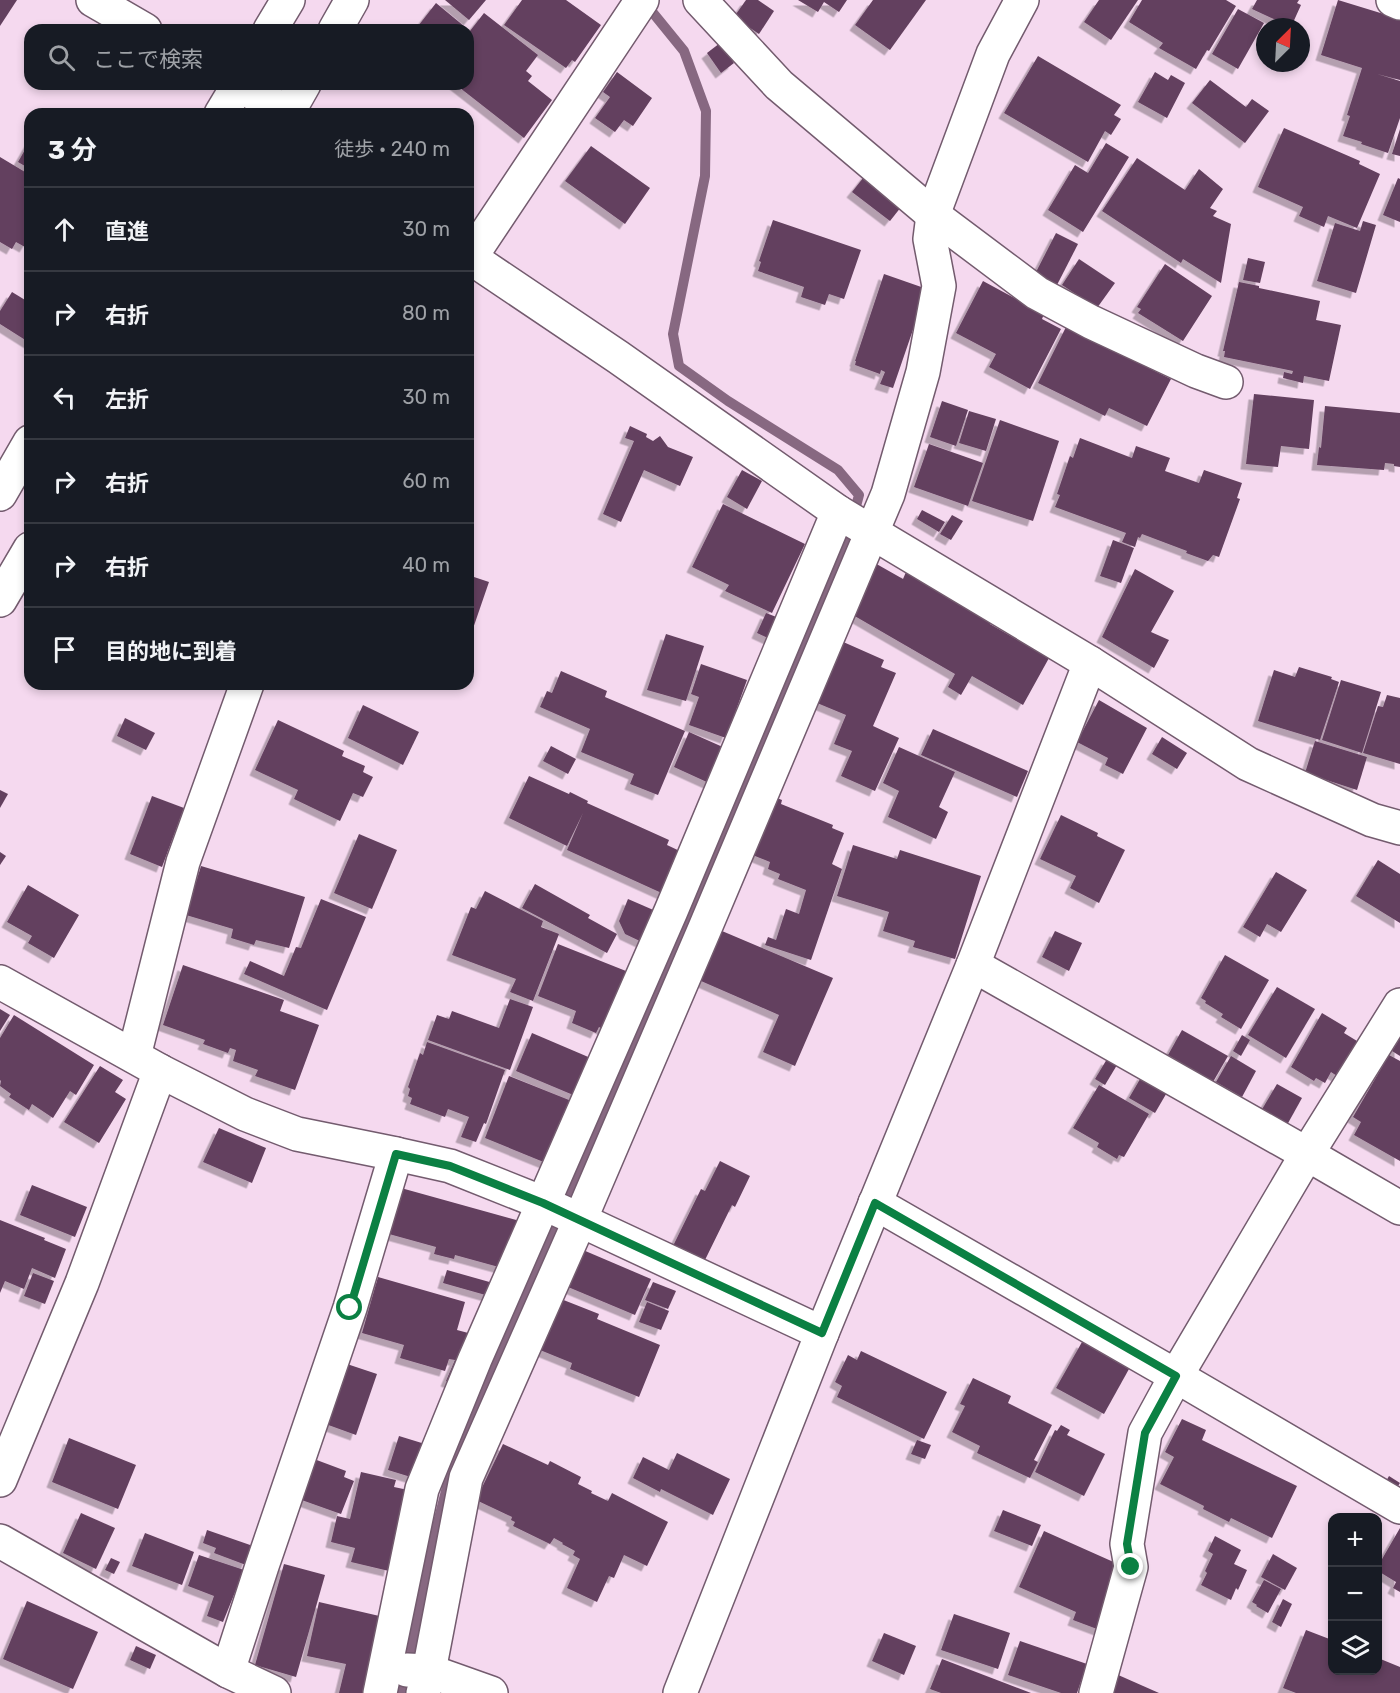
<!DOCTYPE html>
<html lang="ja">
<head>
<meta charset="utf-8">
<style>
	:root { --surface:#171b24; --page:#242831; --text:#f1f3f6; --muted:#9ea1a6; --line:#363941 }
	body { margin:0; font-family:Rubik,"Noto Sans JP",sans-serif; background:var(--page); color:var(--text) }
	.controls { position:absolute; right:18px; bottom:18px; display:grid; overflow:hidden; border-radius:12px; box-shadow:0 3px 9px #0003 }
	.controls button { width:54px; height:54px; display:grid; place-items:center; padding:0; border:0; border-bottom:2px solid var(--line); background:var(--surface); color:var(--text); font:30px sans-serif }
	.compass { position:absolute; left:1256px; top:18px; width:54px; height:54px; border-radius:50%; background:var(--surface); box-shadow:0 3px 9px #0003; rotate:24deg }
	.stop { position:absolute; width:18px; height:18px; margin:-14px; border:4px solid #0b8043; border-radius:50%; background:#fff }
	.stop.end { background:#0b8043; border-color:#fff; box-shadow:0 2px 6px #0008 }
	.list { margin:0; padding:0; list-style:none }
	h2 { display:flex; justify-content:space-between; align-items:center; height:78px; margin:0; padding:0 24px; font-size:26px }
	h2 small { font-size:20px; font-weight:400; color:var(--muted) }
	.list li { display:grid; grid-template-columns:39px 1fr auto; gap:18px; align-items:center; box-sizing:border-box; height:84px; padding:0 24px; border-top:2px solid var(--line) }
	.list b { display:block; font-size:22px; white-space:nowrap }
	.list em { font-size:20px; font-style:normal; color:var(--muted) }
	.icon { flex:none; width:33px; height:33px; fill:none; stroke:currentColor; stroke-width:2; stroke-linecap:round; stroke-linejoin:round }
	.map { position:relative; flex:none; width:1400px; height:1693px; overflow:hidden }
	.search { position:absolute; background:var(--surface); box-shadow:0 3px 9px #0003; left:24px; top:24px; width:450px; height:66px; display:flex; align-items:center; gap:15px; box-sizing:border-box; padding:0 21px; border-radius:18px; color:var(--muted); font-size:22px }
	.panel { position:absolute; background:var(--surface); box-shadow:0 3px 9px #0003; left:24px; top:108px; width:450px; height:582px; border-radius:18px }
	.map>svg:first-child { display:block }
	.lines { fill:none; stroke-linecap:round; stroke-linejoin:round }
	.stream { stroke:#876881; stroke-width:10 }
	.building { fill:#63405e; filter:url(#shadow) }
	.minor-casing { stroke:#735b6e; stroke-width:36 }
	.highway-casing { stroke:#735b6e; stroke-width:36 }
	.minor { stroke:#fff; stroke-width:33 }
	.highway { stroke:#fff; stroke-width:33 }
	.route { stroke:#0b8043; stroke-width:8 }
</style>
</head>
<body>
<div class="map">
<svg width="1400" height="1693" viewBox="0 0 1400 1693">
	<defs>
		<filter id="shadow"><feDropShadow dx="-5.5" dy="5.5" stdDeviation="0" flood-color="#0004"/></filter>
	</defs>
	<rect width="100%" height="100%" fill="#f5d9ef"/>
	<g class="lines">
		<path class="stream" d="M402,1693L432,1546L450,1475L496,1357L677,947L845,547L859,495L838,470L728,401L679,366L673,334L705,176L706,111L684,51L645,3"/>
	</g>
	<g class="building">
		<path d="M0,0H17L0,26Z"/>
		<path d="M445,0H486L469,20Z"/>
		<path d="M522,0H566L601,25L575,62L572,60L566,68L504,25Z"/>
		<path d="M746,0H758L774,11L759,34L734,17Z"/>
		<path d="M798,0H847L839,12L824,2L818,12Z"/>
		<path d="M873,0H926L890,50L855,25Z"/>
		<path d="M1099,0H1138L1111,40L1084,22Z"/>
		<path d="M1142,0H1226L1236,6L1209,51L1207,50L1196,69L1159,48L1163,43L1129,22Z"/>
		<path d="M1257,0H1299L1297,3L1301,5L1291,27L1252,9Z"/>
		<path d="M1338,0L1400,19V80L1377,74L1400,81V118L1388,153L1361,144L1362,142L1343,136L1350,116L1347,115L1362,68L1321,55Z"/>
		<path d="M436,3L470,31L484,13L538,55L526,71L532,76L528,81L552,100L524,138L455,84H468V30H415Z"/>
		<path d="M1238,9L1264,23L1238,69L1212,54Z"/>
		<path d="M720,43L734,63L721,73L707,53Z"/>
		<path d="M1038,56L1121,105L1114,115L1121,119L1111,135L1105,131L1088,162L1004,113Z"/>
		<path d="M617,72L652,98L633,126L624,120L615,132L595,118L610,97L603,92Z"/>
		<path d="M1155,72L1168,80L1171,75L1185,83L1167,118L1138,102Z"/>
		<path d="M1210,80L1246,107L1252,99L1269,111L1245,143L1192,103Z"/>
		<path d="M1284,128L1360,161L1359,164L1380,174L1357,228L1328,216L1324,227L1299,216L1303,207L1258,187Z"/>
		<path d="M1400,129V156L1392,154Z"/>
		<path d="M30,141V169L18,162Z"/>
		<path d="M1106,143L1129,157L1083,232L1048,210L1075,165L1088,173Z"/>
		<path d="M591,146L650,188L625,224L565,181Z"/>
		<path d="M0,157L30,175V239L25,247L16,242L12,249L0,242Z"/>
		<path d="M1137,158L1185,190L1199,169L1223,189L1210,208L1217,211L1213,216L1231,224L1221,283L1183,259L1181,263L1102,211Z"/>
		<path d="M867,173L905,202L890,221L852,192Z"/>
		<path d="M1398,178L1400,179V222L1383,215Z"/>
		<path d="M773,220L861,250L844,299L829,294L825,305L801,297L804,287L758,271L761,262L759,261Z"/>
		<path d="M1363,221L1376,225L1356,293L1317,281L1335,223L1360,231Z"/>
		<path d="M1056,233L1078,244L1057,285L1035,274Z"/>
		<path d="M1248,258L1265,262L1260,283L1243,280Z"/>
		<path d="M1079,259L1115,283L1097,308L1062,285Z"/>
		<path d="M1165,264L1212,296L1183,341L1138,313L1141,309L1137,307Z"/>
		<path d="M884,274L927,289L893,388L880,384L885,372L881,370L880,374L855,365L856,361H855Z"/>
		<path d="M983,281L1044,314L1042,319L1061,329L1030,389L989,367L996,354L956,333Z"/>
		<path d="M1239,282L1259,286V288L1320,301L1316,320L1341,325L1329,381L1304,376L1303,383L1283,378L1284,372L1292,374L1293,371L1224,357L1225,351H1223Z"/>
		<path d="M12,292L30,303V343L0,324V311Z"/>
		<path d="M1066,327L1171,379L1147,426L1109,408L1105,416L1038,383Z"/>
		<path d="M1254,394L1314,400L1309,449L1281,446L1278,467L1246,464Z"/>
		<path d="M942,401L968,410L956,446L930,437Z"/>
		<path d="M1325,406L1400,413V467L1394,466V464L1385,463L1384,470L1317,465L1319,447L1321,448Z"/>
		<path d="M969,411L996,419L986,451L959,443Z"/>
		<path d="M1000,420L1059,441L1033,521L972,501Z"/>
		<path d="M630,426L647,434L646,437L653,441L660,436L668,447L693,457L680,486L644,470L621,522L603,514L634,441L625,438Z"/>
		<path d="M1080,438L1132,458L1136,446L1170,458L1165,471L1199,483L1204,470L1242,483L1237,498L1240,499L1219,557L1213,555L1208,561L1186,553L1187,551L1142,534L1140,538L1138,537L1135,547L1122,542L1126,533L1055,507L1060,495L1057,494L1070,456L1073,458Z"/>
		<path d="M929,444L983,463L968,506L914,487Z"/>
		<path d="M742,470L762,481L747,509L727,497Z"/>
		<path d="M723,504L805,544L772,613L725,591L729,585L692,567Z"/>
		<path d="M922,510L945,522L939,532L917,519Z"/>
		<path d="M952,515L963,521L951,540L940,534Z"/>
		<path d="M1113,540L1134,548L1121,583L1100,576Z"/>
		<path d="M873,562L903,579L906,572L992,622L990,624L1049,658L1023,705L972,676L961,695L948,687L955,674L846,611Z"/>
		<path d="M1135,569L1174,591L1151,632L1169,640L1154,668L1102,637Z"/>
		<path d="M468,575L489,582L468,643Z"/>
		<path d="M766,613L779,618L770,639L757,633Z"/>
		<path d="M666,634L704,646L686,701L647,690Z"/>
		<path d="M832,637L884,660L881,667L896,673L873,726L899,738L875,791L841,776L852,751L834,744L846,715L805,698Z"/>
		<path d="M701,664L747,680L726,738L689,725L699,697L691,694Z"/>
		<path d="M1299,667L1332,677L1331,679L1339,682L1320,740L1258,721L1274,670L1295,677Z"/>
		<path d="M561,671L607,691L605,697L685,731L658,795L630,784L634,774L581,752L590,729L540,707L547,691L552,693Z"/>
		<path d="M1341,680L1381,692L1362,753L1322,740Z"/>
		<path d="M1387,695L1400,698V764L1363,753L1378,706L1383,707Z"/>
		<path d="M1099,700L1147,728L1123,774L1105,765L1108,758L1077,742Z"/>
		<path d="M363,705L419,732L403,765L348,738Z"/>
		<path d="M125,718L155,733L146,750L117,736Z"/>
		<path d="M278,720L344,751L342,756L365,766L363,772L373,777L363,797L353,793L340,821L294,799L298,790L255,770Z"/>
		<path d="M933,729L1028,771L1017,797L921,755Z"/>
		<path d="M689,732L725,748L709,783L674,767Z"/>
		<path d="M1162,737L1187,753L1177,769L1152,754Z"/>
		<path d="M1315,741L1367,757L1357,790L1305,773Z"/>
		<path d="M551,746L576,759L568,774L543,761Z"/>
		<path d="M899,747L955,772L939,807L948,812L936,839L888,817L899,791L883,783Z"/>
		<path d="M529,776L569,794L570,792L588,801L587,803L669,840L667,845L684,853L666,895L567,850L583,813L567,846L509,818Z"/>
		<path d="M0,790L8,794L0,808Z"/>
		<path d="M767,794L782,800L781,804L833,825L832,828L844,833L832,864L842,869L811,960L765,945L768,937L776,940L786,909L799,914L806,890L778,879L780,874L768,869L770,862L745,852Z"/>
		<path d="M152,796L184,808L162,867L130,854Z"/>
		<path d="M1061,815L1098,833L1097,836L1125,850L1099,903L1070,888L1076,876L1040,859Z"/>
		<path d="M359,834L397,850L372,909L334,893Z"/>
		<path d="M853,845L897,859L900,850L981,876L955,959L913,947L915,941L883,931L889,912L837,896Z"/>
		<path d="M0,852L6,856L0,865Z"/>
		<path d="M1378,860L1400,874V923L1356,896Z"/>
		<path d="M201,866L305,897L289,948L256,940L254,945L231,938L233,929L186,915Z"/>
		<path d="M1276,872L1307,890L1281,932L1267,924L1260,937L1243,927Z"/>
		<path d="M535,884L590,915L588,918L617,934L607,953L522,908Z"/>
		<path d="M28,885L79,915L54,958L28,943L32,936L7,922Z"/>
		<path d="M485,891L543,921L541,927L559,934L533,1001L510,992L516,979L452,955L471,907L476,909Z"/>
		<path d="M321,899L366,917L327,1010L244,974L250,961L284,976L296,947L301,948Z"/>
		<path d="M628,899L658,912L644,943L625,934L619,921Z"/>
		<path d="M722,931L833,978L795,1066L763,1052L779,1015L701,981Z"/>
		<path d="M1055,931L1082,943L1069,971L1042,957Z"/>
		<path d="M558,944L631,973L608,1032L599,1027L596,1033L572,1023L576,1011L538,996Z"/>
		<path d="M1225,955L1269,980L1241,1029L1221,1017L1223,1014L1205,1003L1206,1001L1201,998Z"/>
		<path d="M183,965L284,1000L280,1011L319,1025L295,1090L255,1076L258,1070L233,1061L236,1050L230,1048L228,1053L203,1044L205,1040L163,1025Z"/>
		<path d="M1277,987L1315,1009L1286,1058L1248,1035Z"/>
		<path d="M510,999L533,1007L510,1070L428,1040L437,1015L449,1019L452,1011L499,1028Z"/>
		<path d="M0,1009L10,1015L0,1031Z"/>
		<path d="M1322,1013L1347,1028L1344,1033L1357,1041L1337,1076L1331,1072L1325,1083L1316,1078L1314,1081L1291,1067Z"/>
		<path d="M14,1015L94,1065L76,1095L70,1091L53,1118L32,1104L29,1110L9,1097L11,1094L0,1086L1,1081L0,1080V1038Z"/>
		<path d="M1182,1030L1228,1056L1213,1082L1168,1055Z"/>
		<path d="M532,1033L593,1059L578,1097L516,1071Z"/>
		<path d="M1242,1035L1250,1040L1241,1056L1233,1051Z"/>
		<path d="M1400,1038V1056L1392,1051Z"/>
		<path d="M427,1042L505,1070L486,1124L484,1123L476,1142L461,1137L469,1117L448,1109L445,1117L410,1104L412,1098L408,1096L410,1089L408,1087L420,1053L423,1055Z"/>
		<path d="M1389,1055L1400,1061V1161L1354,1135L1361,1122L1353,1117Z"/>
		<path d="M1231,1056L1256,1071L1242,1097L1216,1082Z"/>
		<path d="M1107,1059L1117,1065L1105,1085L1095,1079Z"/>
		<path d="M100,1066L123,1080L115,1092L126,1099L99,1143L64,1122Z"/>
		<path d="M1143,1074L1169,1089L1155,1113L1129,1098Z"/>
		<path d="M509,1076L579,1104L546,1163L485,1138Z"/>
		<path d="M1277,1084L1302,1098L1287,1125L1261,1111Z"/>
		<path d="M1099,1085L1149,1114L1124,1157L1119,1155L1117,1159L1097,1147L1099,1143L1073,1128Z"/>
		<path d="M219,1128L266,1148L252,1183L203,1162Z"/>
		<path d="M720,1161L750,1176L735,1207L732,1205L704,1262L673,1246L701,1189L705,1191Z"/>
		<path d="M32,1185L87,1207L75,1237L20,1215Z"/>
		<path d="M401,1188L520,1221L506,1269L455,1255L454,1259L434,1254L436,1247L389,1234Z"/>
		<path d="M0,1220L45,1238L44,1240L66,1249L55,1278L32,1268L24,1289L5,1281L0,1293Z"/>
		<path d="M583,1250L651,1279L635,1315L568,1287Z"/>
		<path d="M447,1270L493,1283L489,1296L443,1283Z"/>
		<path d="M33,1273L54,1281L45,1304L24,1296Z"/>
		<path d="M378,1277L465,1302L457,1330L472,1334L457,1385L446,1381L455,1360L449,1359L445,1371L400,1358L404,1345L362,1333Z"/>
		<path d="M653,1282L676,1291L668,1309L645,1300Z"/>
		<path d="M561,1299L599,1314L597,1319L660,1345L639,1397L570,1369L572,1363L540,1350Z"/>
		<path d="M647,1302L669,1311L661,1330L639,1322Z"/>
		<path d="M1082,1342L1129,1369L1104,1414L1056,1388Z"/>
		<path d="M861,1351L947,1392L924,1439L837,1397L842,1386L835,1382L848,1355L857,1360Z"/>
		<path d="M341,1362L377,1374L356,1435L320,1422Z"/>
		<path d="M973,1378L1011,1396L1008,1403L1052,1425L1034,1460L1038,1462L1030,1478L977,1453L980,1446L952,1432L965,1406L960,1404Z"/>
		<path d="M1182,1419L1206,1430L1202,1440L1297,1486L1272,1538L1231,1518L1229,1522L1203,1509L1204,1506L1160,1484L1174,1457L1165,1452Z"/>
		<path d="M1061,1425L1070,1430L1067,1435L1105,1454L1084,1496L1035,1472L1055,1430L1057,1431Z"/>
		<path d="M399,1436L425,1444L414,1478L388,1470Z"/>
		<path d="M69,1438L136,1465L118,1509L52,1482Z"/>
		<path d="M917,1440L931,1445L925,1459L911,1454Z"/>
		<path d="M503,1444L548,1465L550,1461L581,1477L578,1484L592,1491L591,1493L608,1501L612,1493L668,1522L647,1566L624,1555L614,1578L609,1576L597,1602L567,1588L580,1559L573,1555L575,1551L562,1544L563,1543L554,1538L550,1544L513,1526L515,1522L511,1520L512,1517L476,1500Z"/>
		<path d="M677,1453L730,1479L713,1515L661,1489L660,1492L633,1478L643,1457L669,1470Z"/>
		<path d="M314,1459L346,1471L344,1477L354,1481L341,1514L296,1498Z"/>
		<path d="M361,1472L396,1480L394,1487L408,1490L389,1571L351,1562L355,1548L331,1542L337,1516L350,1519Z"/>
		<path d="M1389,1476L1400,1483L1396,1489L1385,1483Z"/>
		<path d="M1003,1510L1041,1525L1032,1546L994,1531Z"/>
		<path d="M81,1513L115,1528L96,1569L63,1553Z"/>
		<path d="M1400,1528V1592L1393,1588L1396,1582L1378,1571V1566Z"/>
		<path d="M207,1530L253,1546L246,1565L214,1553L216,1548L203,1543Z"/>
		<path d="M1044,1531L1118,1564L1105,1632L1073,1620L1076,1612L1019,1587Z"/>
		<path d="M145,1533L194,1552L182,1585L132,1566Z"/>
		<path d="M1215,1536L1241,1550L1234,1564L1247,1570L1238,1590L1236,1588L1231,1600L1201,1585L1207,1573L1205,1571L1213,1554L1208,1551Z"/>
		<path d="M1273,1554L1297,1568L1285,1590L1261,1577Z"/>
		<path d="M199,1555L244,1570L223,1622L207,1616L214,1596L188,1586Z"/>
		<path d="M111,1558L120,1562L114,1574L105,1570Z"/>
		<path d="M284,1564L325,1575L296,1677L255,1665Z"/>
		<path d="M1264,1580L1281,1589L1268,1613L1256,1606L1257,1605L1252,1602Z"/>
		<path d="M1283,1599L1292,1604L1281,1627L1272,1622Z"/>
		<path d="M27,1601L98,1632L73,1689L3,1659Z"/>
		<path d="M319,1602L388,1618L371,1693H339L346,1664L307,1656Z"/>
		<path d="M954,1614L1010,1633L998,1669L941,1650Z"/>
		<path d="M1306,1630L1332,1640V1670H1378V1658L1400,1667V1693H1296L1283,1688Z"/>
		<path d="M884,1633L916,1646L904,1675L872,1661Z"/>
		<path d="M1020,1641L1087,1664L1077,1693H1061L1008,1675Z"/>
		<path d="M136,1646L156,1655L150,1669L130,1660Z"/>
		<path d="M942,1659L1031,1693H941L930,1689Z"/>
		<path d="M1116,1674L1159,1693H1108Z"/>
	</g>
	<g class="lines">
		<defs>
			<g id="minor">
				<path d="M93,0L145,30"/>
				<path d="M700,0L779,85L933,215L1037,293L1091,322L1196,371L1226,382"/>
				<path d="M1393,0L1400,3"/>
				<path d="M237,84L290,114"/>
				<path d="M468,256L618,357L838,512L1090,663L1248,764L1372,820L1400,828"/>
				<path d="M468,261L642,0"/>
				<path d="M973,965L1307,1154L1400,1208"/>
				<path d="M0,982L160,1071L245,1114L297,1134L396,1154L350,1308L262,1566L228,1671"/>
				<path d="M134,1056L183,862L247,684"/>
				<path d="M396,1154L450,1166L543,1203L580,1220L705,928L888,494L923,372L939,286L930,239L933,215L993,54L1022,0"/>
				<path d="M875,1203L1176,1376L1400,1507"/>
				<path d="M0,1480L82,1283L160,1071"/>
				<path d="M0,1541L228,1671L274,1693"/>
				<path d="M407,1670L429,1671L491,1693"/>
				<path d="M380,1693L422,1489L475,1359L671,911L838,512"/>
				<path d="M423,1693L429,1671L466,1478L580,1220L822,1333"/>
				<path d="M680,1693L822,1333L973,965L1090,663"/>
				<path d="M1096,1693L1131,1567L1127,1544L1145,1433L1176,1376L1307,1154L1400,1005"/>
			</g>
			<g id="highway">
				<path d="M270,30L288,0"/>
				<path d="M335,30L352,0"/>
				<path d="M221,114L239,84"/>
				<path d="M287,114L304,84"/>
				<path d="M0,494L30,442"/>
				<path d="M0,600L30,549"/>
			</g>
		</defs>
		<use href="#minor" class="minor-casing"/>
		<use href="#highway" class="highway-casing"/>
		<use href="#minor" class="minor"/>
		<use href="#highway" class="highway"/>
	</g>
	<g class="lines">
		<path class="route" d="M350,1308L396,1154L450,1166L543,1203L822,1333L875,1203L1176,1376L1145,1433L1127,1544L1131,1567"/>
	</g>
</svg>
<div class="controls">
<button>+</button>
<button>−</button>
<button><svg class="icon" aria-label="layers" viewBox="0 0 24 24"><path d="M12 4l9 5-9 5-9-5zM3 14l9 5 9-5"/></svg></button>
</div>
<svg class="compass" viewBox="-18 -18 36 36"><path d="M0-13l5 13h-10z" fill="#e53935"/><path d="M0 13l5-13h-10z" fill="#9ea1a6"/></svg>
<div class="stop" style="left:350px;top:1308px"></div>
<div class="stop end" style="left:1131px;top:1567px"></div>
<div class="search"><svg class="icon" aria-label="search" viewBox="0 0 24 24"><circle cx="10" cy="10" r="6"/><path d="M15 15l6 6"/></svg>ここで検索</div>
<section class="panel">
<h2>3 分<small>徒歩 · 240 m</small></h2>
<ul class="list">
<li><svg class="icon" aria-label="ahead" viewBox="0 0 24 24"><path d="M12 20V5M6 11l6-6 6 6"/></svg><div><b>直進</b></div><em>30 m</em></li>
<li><svg class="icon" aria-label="right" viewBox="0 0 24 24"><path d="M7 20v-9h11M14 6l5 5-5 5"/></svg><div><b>右折</b></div><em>80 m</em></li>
<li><svg class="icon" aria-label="left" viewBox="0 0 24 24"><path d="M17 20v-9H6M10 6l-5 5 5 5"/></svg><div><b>左折</b></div><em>30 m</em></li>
<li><svg class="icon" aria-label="right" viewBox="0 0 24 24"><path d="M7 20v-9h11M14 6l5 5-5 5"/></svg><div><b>右折</b></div><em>60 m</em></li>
<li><svg class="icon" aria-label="right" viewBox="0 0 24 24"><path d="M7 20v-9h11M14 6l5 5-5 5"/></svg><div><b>右折</b></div><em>40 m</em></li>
<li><svg class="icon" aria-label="arrive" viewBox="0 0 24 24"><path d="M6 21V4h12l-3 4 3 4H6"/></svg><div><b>目的地に到着</b></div></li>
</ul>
</section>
</div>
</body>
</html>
